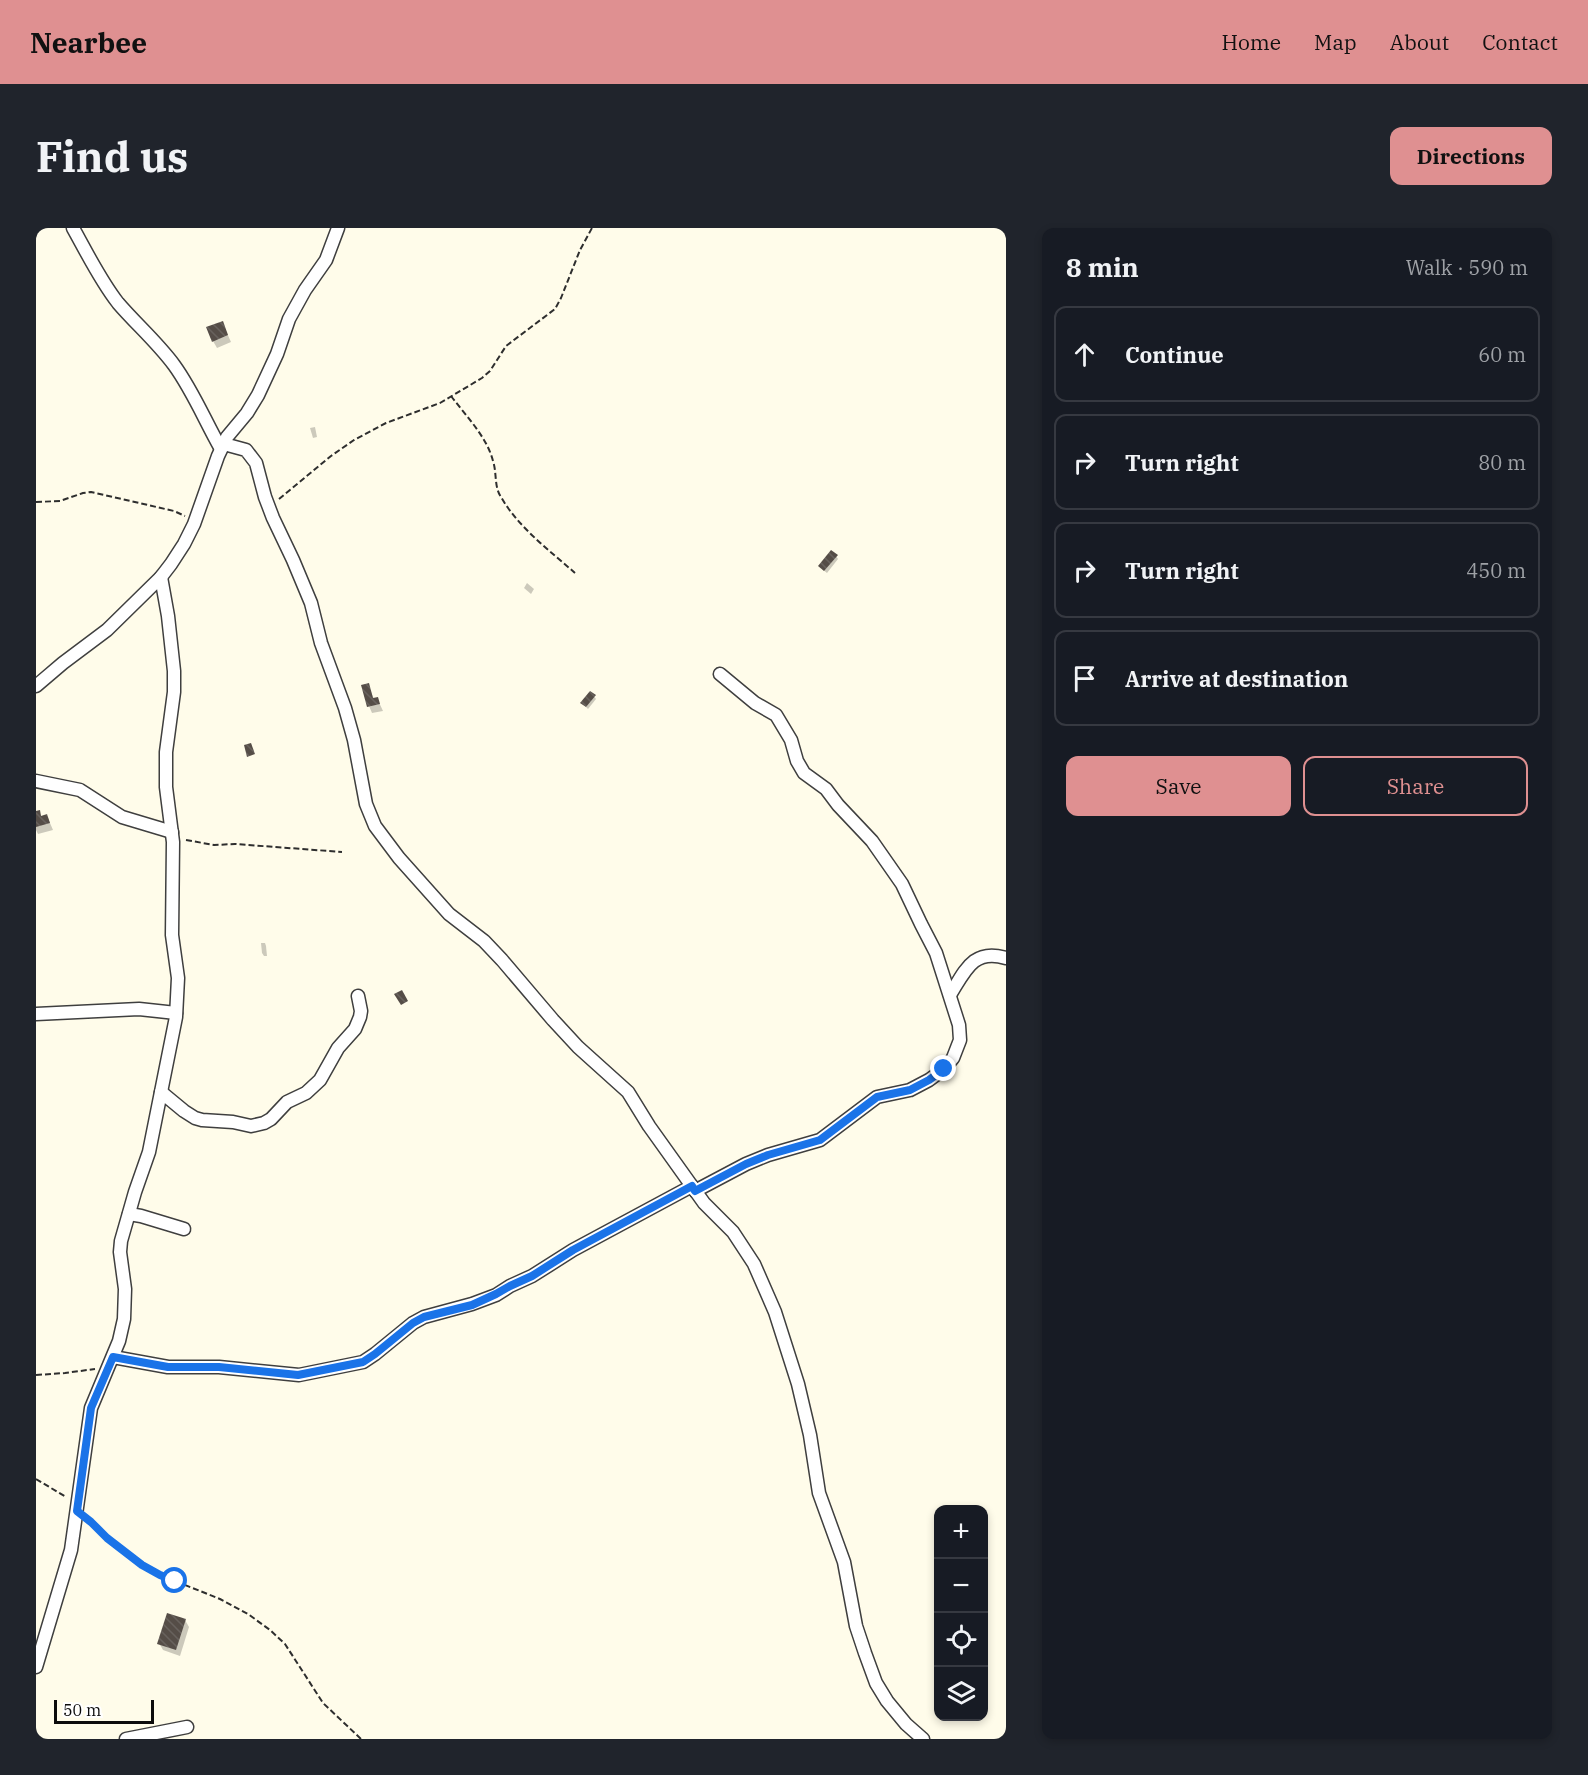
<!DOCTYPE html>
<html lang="en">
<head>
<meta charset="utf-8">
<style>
  :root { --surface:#171b24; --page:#20242c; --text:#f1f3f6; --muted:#9ea1a6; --line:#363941; --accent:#df9091 }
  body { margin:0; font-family:"IBM Plex Serif",serif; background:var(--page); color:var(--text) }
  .controls { position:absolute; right:18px; bottom:18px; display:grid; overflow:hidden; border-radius:12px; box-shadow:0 3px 9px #0003 }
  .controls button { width:54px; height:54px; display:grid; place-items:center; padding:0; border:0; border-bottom:2px solid var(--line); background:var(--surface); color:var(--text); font:30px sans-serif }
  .scale { position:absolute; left:18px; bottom:15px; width:100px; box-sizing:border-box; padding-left:6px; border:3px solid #0c0c0c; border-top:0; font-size:16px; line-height:21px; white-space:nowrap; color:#0c0c0c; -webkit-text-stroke:4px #fff; paint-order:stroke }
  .stop { position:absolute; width:18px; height:18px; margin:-14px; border:4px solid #1a73e8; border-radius:50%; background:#fff }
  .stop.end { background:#1a73e8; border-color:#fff; box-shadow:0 2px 6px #0008 }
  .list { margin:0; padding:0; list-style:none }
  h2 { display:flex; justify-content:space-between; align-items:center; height:78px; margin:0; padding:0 24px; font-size:26px }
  h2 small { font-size:20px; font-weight:400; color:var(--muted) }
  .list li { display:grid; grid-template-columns:39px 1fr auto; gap:18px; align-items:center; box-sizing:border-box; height:96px; margin:0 12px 12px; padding:0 12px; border:2px solid var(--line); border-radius:12px }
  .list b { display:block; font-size:22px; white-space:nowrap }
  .list em { font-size:20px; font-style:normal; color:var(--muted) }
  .actions { display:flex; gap:12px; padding:18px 24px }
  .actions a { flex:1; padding:14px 0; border:2px solid var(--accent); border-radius:12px; text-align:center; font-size:21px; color:var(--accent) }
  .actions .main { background:var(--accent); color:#111 }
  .icon { flex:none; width:33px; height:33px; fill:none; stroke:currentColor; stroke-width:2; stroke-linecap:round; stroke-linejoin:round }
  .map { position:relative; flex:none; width:970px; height:1511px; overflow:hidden; border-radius:12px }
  header { display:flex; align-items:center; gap:36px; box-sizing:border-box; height:84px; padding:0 30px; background:var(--accent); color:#111 }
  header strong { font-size:28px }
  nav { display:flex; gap:33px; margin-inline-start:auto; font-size:21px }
  .intro { display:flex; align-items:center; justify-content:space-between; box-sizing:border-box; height:144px; padding:0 36px }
  h1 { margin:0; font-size:42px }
  .button { padding:15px 27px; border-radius:12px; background:var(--accent); color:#111; font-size:21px; font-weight:700 }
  main { display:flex; gap:36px; padding:0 36px }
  aside { flex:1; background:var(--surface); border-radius:12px; box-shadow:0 3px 9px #0003 }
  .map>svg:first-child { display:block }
  .shadow { fill:#0003 }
  .building { fill:url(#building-back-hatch) }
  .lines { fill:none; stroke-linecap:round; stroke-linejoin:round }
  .street-casing { stroke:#3f3f3f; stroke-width:15 }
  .path { stroke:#2e2e2e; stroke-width:2; stroke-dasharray:6 3; stroke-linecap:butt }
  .street { stroke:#fff; stroke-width:12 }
  .route { stroke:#1a73e8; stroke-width:8 }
</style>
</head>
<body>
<header>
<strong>Nearbee</strong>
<nav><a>Home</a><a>Map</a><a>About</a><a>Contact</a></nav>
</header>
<div class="intro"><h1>Find us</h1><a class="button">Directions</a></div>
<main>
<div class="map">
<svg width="970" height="1511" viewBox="0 0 970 1511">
  <defs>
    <pattern id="building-back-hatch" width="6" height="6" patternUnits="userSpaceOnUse" patternTransform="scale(1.5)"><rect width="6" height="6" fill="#554d47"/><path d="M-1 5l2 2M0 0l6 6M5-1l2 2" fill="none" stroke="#68625d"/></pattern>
  </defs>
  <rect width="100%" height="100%" fill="#fffcea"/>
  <g class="shadow">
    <path d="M186,94L195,114L181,120L177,113Z"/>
    <path d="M279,199L281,209L277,210L274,200Z"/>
    <path d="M800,328L802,331L791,345L786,341Z"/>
    <path d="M491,355L498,361L495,366L488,360Z"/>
    <path d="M332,457L338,471L341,470L347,483L336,485L333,478Z"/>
    <path d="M558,468L560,471L552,481L546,475Z"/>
    <path d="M3,584L6,589L11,588L17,602L2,606L0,602V585Z"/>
    <path d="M225,715H229L230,718L231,728H228L226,725Z"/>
    <path d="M149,1392L153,1399L144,1428L127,1422L123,1415Z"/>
  </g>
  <g class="building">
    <path d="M187,93L192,107L176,114L170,99Z"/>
    <path d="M795,322L802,327L788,343L782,338Z"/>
    <path d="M333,455L337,470L342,469L344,476L331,479L325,457Z"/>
    <path d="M554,463L560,467L550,479L544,475Z"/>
    <path d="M215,515L219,526L211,529L208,517Z"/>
    <path d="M4,582L5,588L11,586L14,595L0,599V583Z"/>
    <path d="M366,762L372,773L365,777L358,766Z"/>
    <path d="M131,1385L150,1391L140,1422L121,1416Z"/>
  </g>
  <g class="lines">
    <g class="street-casing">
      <g id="street">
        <path d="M37,0C51,25 64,52 82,75C100,96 121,114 138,137C157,163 169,193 185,221"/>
        <path d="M188,216L210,222L220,235L229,269L237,290L257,332L275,375L285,415L309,480L318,512L330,576L339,598L363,630L413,686L448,713L466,732L517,792L542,819L592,864L613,898L668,975L697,1004L718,1036L739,1084L762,1156L774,1207L783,1265L808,1334L820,1398L829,1425L840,1455L851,1473L870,1496L887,1511"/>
        <path d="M0,458L27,435L71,402L125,349L135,336L148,316L158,296L182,228L191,209L211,185L222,167L241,126L253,91L269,62L290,32L302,0"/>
        <path d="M0,553L44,562L86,589L136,604"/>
        <path d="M914,767C929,743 937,720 970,730"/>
        <path d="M0,786L103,781L140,785"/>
        <path d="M125,864L148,883L159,890L166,892L197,894L215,898L228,895L235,891L251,874L270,865L284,852L302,820L319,801L324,789L325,783L322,768"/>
        <path d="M659,963L710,936L732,927L784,912L841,869L874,862L893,852L908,841L917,830L924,812L923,797L900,725L885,696L866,656L836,613L802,577L790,561L768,545L761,533L755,512L740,487L719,475L684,446"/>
        <path d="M93,986L105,988L148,1001"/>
        <path d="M77,1129L132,1139H183L263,1147L327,1134L339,1126L377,1095L388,1089L436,1076L460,1067L474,1058L496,1048L537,1022L656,958"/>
        <path d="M0,1439L35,1322L55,1180L83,1113L88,1091L89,1061L84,1024L85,1013L99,964L113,924L140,789L142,750L136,707L137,614L130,559V524L138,464V443L132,388L125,349"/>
        <path d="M90,1511L151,1499"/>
      </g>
    </g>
    <g class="path">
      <path d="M415,168C430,188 451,209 457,233C461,245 458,259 465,269C482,299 514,323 539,345"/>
      <path d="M243,271L295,228L318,212L350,195L404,175L446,150L454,143L470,118L519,81L525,70L544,22L556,0"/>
      <path d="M0,274L24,273L47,265L55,264L138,283L149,288"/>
      <path d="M150,612L178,617L199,616L306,624"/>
      <path d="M0,1147L29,1145L59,1141"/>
      <path d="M0,1251L30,1269"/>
      <path d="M53,1292L71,1310L114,1343L184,1371L212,1386L234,1402L249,1416L287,1475L325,1511"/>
    </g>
    <use href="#street" class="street"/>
  </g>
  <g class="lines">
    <path class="route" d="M139,1353L124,1347L106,1337L71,1310L55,1294L41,1283L55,1180L77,1129L132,1139H183L262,1147L327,1134L339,1126L377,1095L388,1089L436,1077L460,1066L474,1058L496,1048L537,1022L656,958L659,963L710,936L732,927L784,912L841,869L874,862L893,852L908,841"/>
  </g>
</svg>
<div class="controls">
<button>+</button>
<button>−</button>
<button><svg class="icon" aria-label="locate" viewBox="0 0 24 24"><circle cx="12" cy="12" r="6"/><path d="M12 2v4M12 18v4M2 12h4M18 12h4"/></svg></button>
<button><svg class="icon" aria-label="layers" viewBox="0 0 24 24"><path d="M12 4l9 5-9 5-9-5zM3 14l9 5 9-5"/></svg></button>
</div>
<div class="scale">50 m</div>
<div class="stop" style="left:139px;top:1353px"></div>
<div class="stop end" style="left:908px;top:841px"></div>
</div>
<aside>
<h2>8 min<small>Walk · 590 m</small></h2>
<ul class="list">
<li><svg class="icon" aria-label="ahead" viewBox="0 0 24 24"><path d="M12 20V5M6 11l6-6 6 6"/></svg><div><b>Continue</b></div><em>60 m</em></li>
<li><svg class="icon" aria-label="right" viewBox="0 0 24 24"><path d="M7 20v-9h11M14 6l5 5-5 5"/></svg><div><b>Turn right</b></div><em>80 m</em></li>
<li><svg class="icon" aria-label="right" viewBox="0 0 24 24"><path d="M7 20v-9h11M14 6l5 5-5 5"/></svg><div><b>Turn right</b></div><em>450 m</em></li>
<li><svg class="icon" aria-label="arrive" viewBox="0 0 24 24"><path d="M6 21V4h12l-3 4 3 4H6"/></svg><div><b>Arrive at destination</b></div></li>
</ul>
<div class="actions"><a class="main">Save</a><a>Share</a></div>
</aside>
</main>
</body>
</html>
